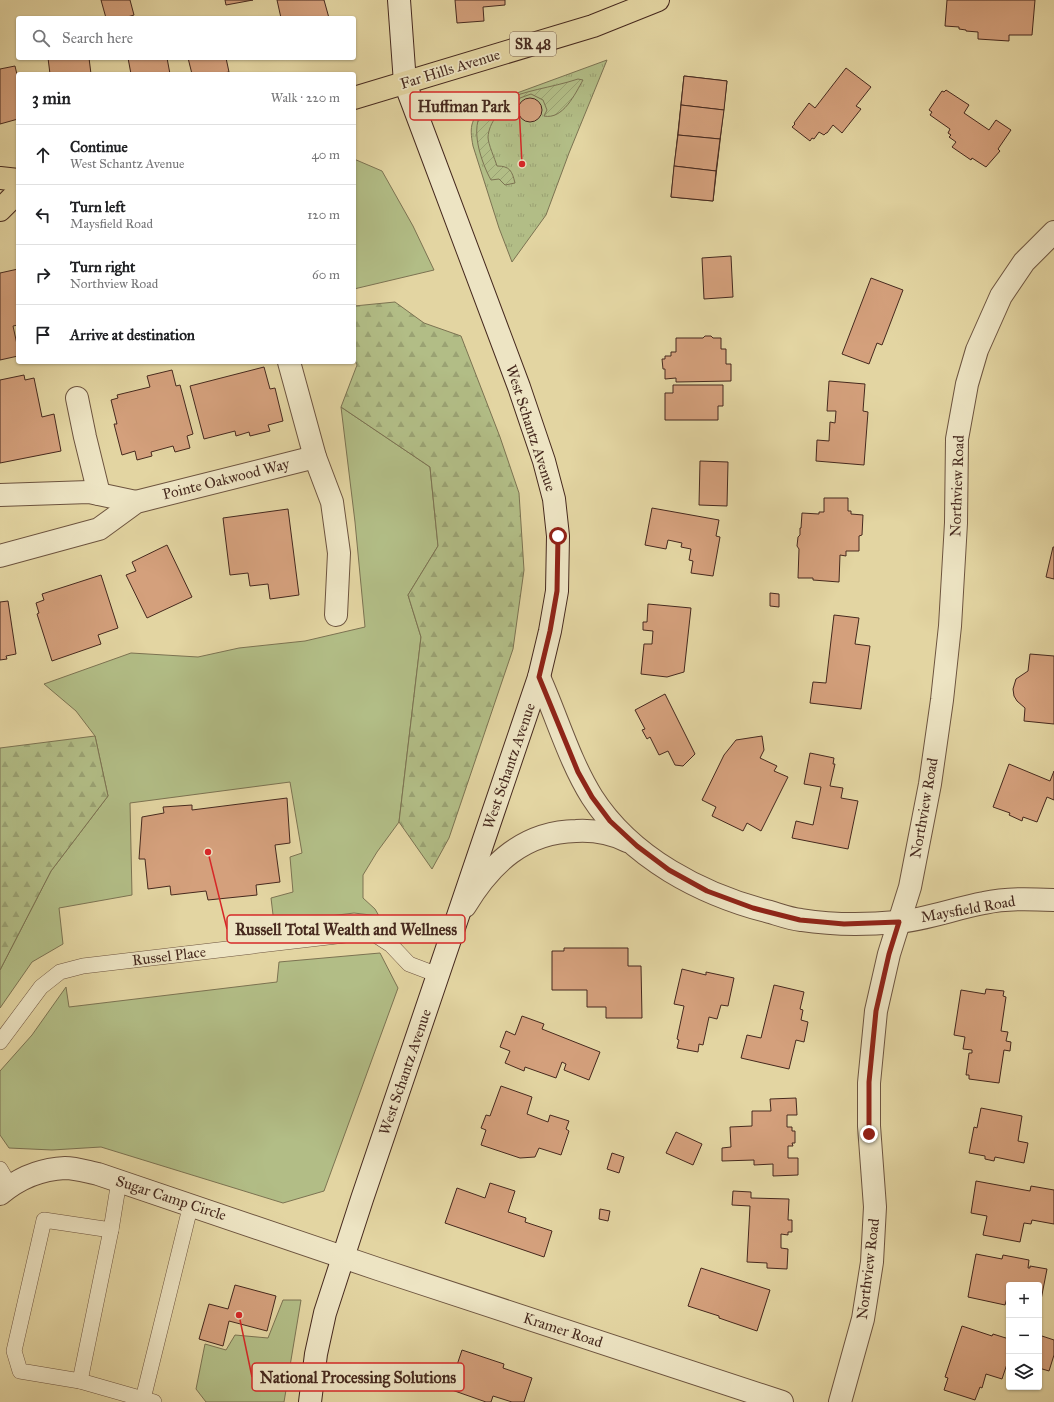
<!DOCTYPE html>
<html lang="en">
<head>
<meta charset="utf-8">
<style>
  :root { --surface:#fff; --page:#f6f6f6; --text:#202124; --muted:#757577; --line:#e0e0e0 }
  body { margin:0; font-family:"IM FELL Great Primer",serif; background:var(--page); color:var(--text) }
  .controls { position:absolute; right:12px; bottom:12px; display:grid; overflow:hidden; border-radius:4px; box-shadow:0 1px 3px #0004 }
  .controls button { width:36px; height:36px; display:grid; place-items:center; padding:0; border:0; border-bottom:1px solid var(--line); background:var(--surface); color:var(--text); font:20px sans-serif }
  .stop { position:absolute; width:12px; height:12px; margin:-9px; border:3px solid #8f2418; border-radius:50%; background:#fff }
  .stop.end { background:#8f2418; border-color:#fff; box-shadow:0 1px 4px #0008 }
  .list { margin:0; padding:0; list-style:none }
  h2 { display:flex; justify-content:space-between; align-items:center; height:52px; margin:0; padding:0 16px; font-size:17px }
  h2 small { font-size:13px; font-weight:400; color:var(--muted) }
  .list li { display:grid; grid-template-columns:26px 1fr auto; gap:12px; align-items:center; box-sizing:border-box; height:60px; padding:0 16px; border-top:1px solid var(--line) }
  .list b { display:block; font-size:15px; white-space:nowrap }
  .list p { margin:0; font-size:13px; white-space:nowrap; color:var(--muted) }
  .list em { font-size:13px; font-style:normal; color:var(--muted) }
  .icon { flex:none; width:22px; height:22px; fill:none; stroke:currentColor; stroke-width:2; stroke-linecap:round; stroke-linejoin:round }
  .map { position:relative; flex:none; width:1054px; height:1402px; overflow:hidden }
  .search { position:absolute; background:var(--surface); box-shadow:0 1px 3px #0004; left:16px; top:16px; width:340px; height:44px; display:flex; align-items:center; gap:10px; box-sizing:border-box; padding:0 14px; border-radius:4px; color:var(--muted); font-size:15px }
  .panel { position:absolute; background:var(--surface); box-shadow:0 1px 3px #0004; left:16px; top:72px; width:340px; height:292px; border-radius:4px }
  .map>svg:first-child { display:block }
  .grass { fill:#b2bd86; stroke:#7c7352 }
  .forest { fill:url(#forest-firs); stroke:#7c7352 }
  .park { fill:url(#park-tufts); stroke:#7c7352 }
  .garden { fill:url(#garden-furrows); stroke:#7c7352 }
  .building { fill:#d4a07c; stroke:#46291e }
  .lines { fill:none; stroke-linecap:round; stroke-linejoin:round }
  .lane-casing { stroke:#6d543f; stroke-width:16 }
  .street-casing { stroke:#6d543f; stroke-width:24 }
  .secondary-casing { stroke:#46291e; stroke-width:24 }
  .primary-casing { stroke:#46291e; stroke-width:24 }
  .lane { stroke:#ede4c3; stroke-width:15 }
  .street { stroke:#ede4c3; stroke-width:22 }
  .secondary { stroke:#ede4c3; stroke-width:22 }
  .primary { stroke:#e3d5a2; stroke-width:22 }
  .route { stroke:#8f2418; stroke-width:5 }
  .labels { text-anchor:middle; stroke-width:3.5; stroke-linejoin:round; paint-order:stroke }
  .shield { fill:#ede4c3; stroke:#786150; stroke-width:1 }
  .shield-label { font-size:14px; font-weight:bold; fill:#46291e }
  .street-label { font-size:15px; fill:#46291e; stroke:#ede4c3 }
  .leader { fill:none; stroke:#d62828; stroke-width:1.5 }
  .callout-dot { fill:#d62828; stroke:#ede4c3; stroke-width:1.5 }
  .callout { fill:#ede4c3; stroke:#d62828; stroke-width:1.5 }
  .callout-label { font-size:16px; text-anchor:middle; font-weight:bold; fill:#46291e }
</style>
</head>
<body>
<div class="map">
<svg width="1054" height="1402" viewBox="0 0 1054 1402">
  <defs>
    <pattern id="forest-firs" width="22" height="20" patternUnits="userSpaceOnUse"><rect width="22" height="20" fill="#b2bd86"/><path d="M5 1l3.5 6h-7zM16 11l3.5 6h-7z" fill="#9aa273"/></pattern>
    <pattern id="park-tufts" width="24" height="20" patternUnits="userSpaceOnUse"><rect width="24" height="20" fill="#b2bd86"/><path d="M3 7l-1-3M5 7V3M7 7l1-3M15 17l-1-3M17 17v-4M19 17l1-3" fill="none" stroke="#9aa273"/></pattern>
    <pattern id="garden-furrows" width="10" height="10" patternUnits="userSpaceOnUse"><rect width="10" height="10" fill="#b2bd86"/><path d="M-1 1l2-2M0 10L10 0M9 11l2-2" fill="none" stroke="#9aa273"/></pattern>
  </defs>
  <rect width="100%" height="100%" fill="#e3d5a2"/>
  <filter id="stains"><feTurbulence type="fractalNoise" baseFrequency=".005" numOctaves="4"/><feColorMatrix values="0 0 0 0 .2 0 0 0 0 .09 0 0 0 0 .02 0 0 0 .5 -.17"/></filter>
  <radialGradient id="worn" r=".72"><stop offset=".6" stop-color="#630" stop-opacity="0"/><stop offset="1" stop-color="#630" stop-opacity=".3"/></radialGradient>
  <g class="grass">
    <path d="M354,159L382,171L413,226L434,270L354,289Z"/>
    <path d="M341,407L430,467L438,546L408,595L421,637L399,822L377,852L363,875V898L375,909L379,916L354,913L274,923L271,898L293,892L290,857L302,853L290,782L130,803L132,895L59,908L63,944L32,962L0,1008V970L51,871L108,796L95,736L76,711L44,684L131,653L198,657L239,648L305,641L365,627L355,522Z"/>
    <path d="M380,953L398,988L324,1191L283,1203L101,1147L52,1150L9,1148L0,1135V1071L32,1035L66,987L69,1007L277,982L279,962Z"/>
    <path d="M283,1300H301L284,1402H206L196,1389L205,1344L226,1350L235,1335L268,1338Z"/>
  </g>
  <g class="forest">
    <path d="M395,302L424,323L461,336L500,437L519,493L524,570L513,649L449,838L432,869L399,822L421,637L408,595L438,546L430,467L341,407L357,365L354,358V306Z"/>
    <path d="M95,736L108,796L51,871L0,970V748Z"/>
  </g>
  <path class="park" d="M607,60L569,153L546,215L512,262L499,228L473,146C469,125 471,119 487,104Z"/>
  <path class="garden" d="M578,79L583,80C575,94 563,120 544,116L547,110L543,100L531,94L520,98L515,107C500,107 489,123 488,137C488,144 495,159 497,166C510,166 512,171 515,183L505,185L499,179L491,180C482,164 468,126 484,110C488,107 494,105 498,103C523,90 551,88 578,79Z"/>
  <g class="building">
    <path d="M101,0H130L134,15L124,18H106Z"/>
    <path d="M225,0H253L226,5Z"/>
    <path d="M277,0H324L329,18H281Z"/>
    <path d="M455,0H505V5L483,7L484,21L457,23Z"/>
    <path d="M947,0H1035L1032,35H1009V41L978,39V32L966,31V30L959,29V27L945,26Z"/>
    <path d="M48,58H89L91,74H50Z"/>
    <path d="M128,58H167L170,74H131Z"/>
    <path d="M188,58H226L229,72L218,74H192Z"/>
    <path d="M15,66L18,79V119L0,124V69Z"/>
    <path d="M846,68L871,87L856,106L861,109L842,133L833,125L827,133H826L824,135L819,132L814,139L812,138L810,141L792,127L795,124L794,123L809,103L815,108Z"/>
    <path d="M684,76L727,81L713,201L671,197Z"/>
    <path d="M684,76L727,81L724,110L681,105Z"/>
    <path d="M946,90L969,105L964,113L989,130L996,120L1011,130L998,149L1000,151L986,167L972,158L971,160L952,147L956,142L949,137L951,135L948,133L950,129L930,115L932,112L929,110L942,91L944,92Z"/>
    <circle cx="530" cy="110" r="12"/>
    <path d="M681,105L724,110L720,139L678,135Z"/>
    <path d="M678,135L720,139L716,171L674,166Z"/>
    <path d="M674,166L716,171L713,201L671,197Z"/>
    <path d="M731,256L733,297L704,299L702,258Z"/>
    <path d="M18,269V325L13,326L18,349V356L0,360V273Z"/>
    <path d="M871,278L903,290L882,345L877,343L869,364L842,354Z"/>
    <path d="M705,336H711L713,338H721V349H726V364H731V381L676,382V378L665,379V369H663L662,359H665V356H671V352H676V338H703Z"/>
    <path d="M264,367L270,389L275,388L283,421L268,425L270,431L250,436L249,432L236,436L235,431L204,439L190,386Z"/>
    <path d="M172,370L176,386L180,385L193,434L187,436L190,448L175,452L173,446L151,452L152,456L137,460L135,451L122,455L114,424H117L111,400L118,398L117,395L150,387L147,376Z"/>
    <path d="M24,375L25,380L34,378L42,417L54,414L61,451L0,463V380Z"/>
    <path d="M829,381L865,384L863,411L868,412L864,465L816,461L817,440L829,441L830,422L835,423L836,411H827Z"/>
    <path d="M673,385H723V406H718V420H665V393H673Z"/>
    <path d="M700,461L728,462L727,506L699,505Z"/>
    <path d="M824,498H848V511H851V514L863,515L862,535L859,536V551H846V556L840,555L839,582L813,580V578H798L799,549L797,546L798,537L800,535V528H801L802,513L819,514V512H824Z"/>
    <path d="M652,508L719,520L716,536L720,537L713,576L691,573L693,561L689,560L691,549L681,547L682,543L668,540L666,549L645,545Z"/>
    <path d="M288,509L299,595L270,599L268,584L250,586L248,573L230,575L223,518Z"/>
    <path d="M167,545L192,597L147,618L126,575L136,571L132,562Z"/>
    <path d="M1053,547H1054V579L1046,577Z"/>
    <path d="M101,575L118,628L98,635L101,644L52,661L37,614L39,613L36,603L44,600L42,594Z"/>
    <path d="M770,593L779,594V607L770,606Z"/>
    <path d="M8,601L16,654L6,656L7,659L0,660V602Z"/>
    <path d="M648,604L691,608L684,672L667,677L641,674L644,644H652L653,631L643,630V622H647Z"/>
    <path d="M834,615L859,618L855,644L870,646L861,709L810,703L813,682L826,683Z"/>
    <path d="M1030,654L1054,656V724L1024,721L1025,708L1017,701L1014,696L1013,689L1016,679L1028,671Z"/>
    <path d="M665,694L695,754L683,766L675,765L668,751L659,755L650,737L647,739L642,730L645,729L635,710Z"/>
    <path d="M762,736L764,750L760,758L777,766L774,771L788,777L761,831L747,823L743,831L712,816L716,807L702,800L724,755L736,740Z"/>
    <path d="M810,753L834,758L833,764H835L830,786L843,788L841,798L858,801L848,849L792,838L796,821L813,825L821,787L804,784Z"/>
    <path d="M1009,764L1050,781L1054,771V800L1047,797L1037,822L1023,817L1022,821L1009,815L1010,813L993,807Z"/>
    <path d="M287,798L290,843L275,845L280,882L256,885L257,895L208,900L206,891L171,895L170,886L148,889L145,859H139L142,817L164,813L163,807L192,805V810Z"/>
    <path d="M564,948H628V966H641L642,1018H606V1007H587V990H552V951H564Z"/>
    <path d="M682,969L706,975V972L734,978L728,1006L721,1005L717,1019L709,1017L703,1045L699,1044L698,1052L677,1048L679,1040L677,1039L684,1006L674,1004Z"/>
    <path d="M774,985L804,992L800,1009L803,1010L801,1020L808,1022L804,1042L796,1040L789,1069L741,1058L747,1035L761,1038Z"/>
    <path d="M986,989L1004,991L1003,996L1006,997L1001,1031L1008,1032L1006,1041L1011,1042L1010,1051L1004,1050L999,1083L969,1079V1075H966L969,1053H972V1050L963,1049L965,1037L954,1035L961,990L985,994Z"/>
    <path d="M522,1016L544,1024L542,1029L600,1052L589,1080L564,1070L566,1064L562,1062L556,1078L525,1067L524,1071L505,1063L510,1051L500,1047L506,1031L515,1035Z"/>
    <path d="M501,1086L532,1097L527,1114L548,1122L550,1115L569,1121L566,1129L569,1131L561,1155L539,1148L535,1157L520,1158L481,1145L486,1130L481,1128L486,1115L490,1116Z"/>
    <path d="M796,1098L797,1115H787V1127H792V1131H795V1143H792L793,1146H788V1158H798V1175L773,1176V1164L754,1165V1160L722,1161V1148L731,1147L730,1127L752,1126V1111H771L770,1099Z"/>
    <path d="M981,1108L1022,1116L1018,1141L1028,1143L1024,1163L995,1157L994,1161L985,1159V1156L969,1153L974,1127L977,1128Z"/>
    <path d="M676,1132L702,1144L693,1165L666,1153Z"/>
    <path d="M612,1153L624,1157L619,1173L607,1169Z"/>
    <path d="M976,1181L1030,1191L1031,1186L1054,1190V1224L1032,1220L1031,1224L1024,1223L1020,1242L983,1235L987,1216L971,1213Z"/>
    <path d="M490,1183L515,1191L508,1212L526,1218L525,1222L552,1231L544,1257L445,1223L457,1188L485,1198Z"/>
    <path d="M733,1191L751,1192V1198L789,1199L788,1220H792V1232H788V1235L781,1234V1248L788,1249L787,1269L767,1268V1263L747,1262L750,1206L732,1205Z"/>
    <path d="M600,1209L610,1211L608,1221L599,1219Z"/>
    <path d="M976,1254L1002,1259L1003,1255L1029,1260L1028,1268H1030V1266L1047,1269L1040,1305H1039V1285H1009V1299L1007,1298L1005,1305L968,1297Z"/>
    <path d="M701,1268L770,1290L757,1331L719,1318V1316L688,1306Z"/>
    <path d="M235,1285L276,1296L267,1331L229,1321L223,1346L199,1339L209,1304L228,1309Z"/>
    <path d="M962,1326L992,1336L993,1334L1009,1339V1358L1002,1379L986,1374L982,1388L980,1387L975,1400L944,1390L948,1378L945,1377Z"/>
    <path d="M1039,1335L1054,1340V1355L1049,1371L1039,1368Z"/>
    <path d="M462,1350L504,1364L503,1368L532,1378L524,1402H512L493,1396L491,1402H486L449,1389Z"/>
  </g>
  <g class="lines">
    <g class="lane-casing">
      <g id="lane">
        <path d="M371,932L391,945L409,964L438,975"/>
        <path d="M0,1042L41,987L60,972L83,966L371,932H427L450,939"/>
        <path d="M0,1169L10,1186"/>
        <path d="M119,1181L111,1230L44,1220L14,1351L20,1371L80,1381L143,1399"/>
        <path d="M80,1381L111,1230"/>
        <path d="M154,1402L143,1399L191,1204"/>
      </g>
    </g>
    <g class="street-casing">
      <g id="street">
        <path d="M289,362L315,457L332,502L339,553L336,615"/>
        <path d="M77,398L85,437L99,494"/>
        <path d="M0,495L89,492L136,502"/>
        <path d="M0,556L99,529L136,502L315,457"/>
        <path d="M539,677C557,717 569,760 592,797C631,858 702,895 770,912C780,915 791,919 801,920C833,925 865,925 897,922C925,920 956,908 984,903C1007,898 1031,899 1054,900"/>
        <path d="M465,906C491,863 524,832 576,831C594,830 611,833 627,841"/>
        <path d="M0,1194C18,1179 41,1169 65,1168C76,1168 88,1172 98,1174L378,1269L782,1402"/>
        <path d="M840,1402L863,1319L872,1262L875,1207L869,1126V1083L876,1011L889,954L910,887L930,784L942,700L950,626L956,523L957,439L967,384L977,350L1001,296L1024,262L1054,232"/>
      </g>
    </g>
    <g class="secondary-casing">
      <path id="secondary" d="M310,1402L316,1354L325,1313L362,1199L539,677L550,631L557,591L558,536L554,499L544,461L519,387L405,83L399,0"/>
    </g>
    <g class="primary-casing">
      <g id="primary">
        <path d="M354,98L593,26L658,0"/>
        <path d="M0,178L18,180"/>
        <path d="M0,210L18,192"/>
      </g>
    </g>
    <use href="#lane" class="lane"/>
    <use href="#street" class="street"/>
    <use href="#secondary" class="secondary"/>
    <use href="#primary" class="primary"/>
  </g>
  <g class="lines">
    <path class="route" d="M558,536L557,591L550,631L539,677L578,772L592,797L610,821L637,846L669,870L707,891L753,908L800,920L844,924L899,922L889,954L876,1011L869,1082V1134"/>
  </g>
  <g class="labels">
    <rect class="shield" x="510" y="32" width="46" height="24" rx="3"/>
    <g class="shield-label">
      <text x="533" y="49">SR 48</text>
    </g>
    <g class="street-label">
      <text transform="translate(450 69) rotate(-17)" y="5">Far Hills Avenue</text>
      <text transform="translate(531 428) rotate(72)" y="5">West Schantz Avenue</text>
      <text transform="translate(226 479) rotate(-14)" y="5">Pointe Oakwood Way</text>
      <text transform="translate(957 486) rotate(-88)" y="5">Northview Road</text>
      <text transform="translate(509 766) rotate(-71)" y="5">West Schantz Avenue</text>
      <text transform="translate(924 808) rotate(-80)" y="5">Northview Road</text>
      <text transform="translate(968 909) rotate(-10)" y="5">Maysfield Road</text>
      <text transform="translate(169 956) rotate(-7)" y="5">Russel Place</text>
      <text transform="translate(405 1072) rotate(-71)" y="5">West Schantz Avenue</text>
      <text transform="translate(171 1198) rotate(18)" y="5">Sugar Camp Circle</text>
      <text transform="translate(868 1269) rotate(-83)" y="5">Northview Road</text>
      <text transform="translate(563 1330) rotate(18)" y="5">Kramer Road</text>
    </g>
  </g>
  <path class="leader" d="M522 164L519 106M208 852L227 929M239 1315L252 1377"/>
  <g class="callout-dot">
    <circle cx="522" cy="164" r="4"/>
    <circle cx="208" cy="852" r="4"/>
    <circle cx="239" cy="1315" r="4"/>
  </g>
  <g class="callout">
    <rect x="410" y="92" width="109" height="28" rx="4"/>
    <rect x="227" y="915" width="238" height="28" rx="4"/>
    <rect x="252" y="1363" width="212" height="28" rx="4"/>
  </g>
  <g class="callout-label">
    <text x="464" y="112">Huffman Park</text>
    <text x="346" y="935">Russell Total Wealth and Wellness</text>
    <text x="358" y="1383">National Processing Solutions</text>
  </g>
  <rect width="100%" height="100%" filter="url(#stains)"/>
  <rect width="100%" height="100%" fill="url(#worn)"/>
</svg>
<div class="controls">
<button>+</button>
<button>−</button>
<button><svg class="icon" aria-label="layers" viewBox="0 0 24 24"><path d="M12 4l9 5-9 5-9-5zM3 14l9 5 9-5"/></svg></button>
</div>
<div class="stop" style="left:558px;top:536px"></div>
<div class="stop end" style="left:869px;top:1134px"></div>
<div class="search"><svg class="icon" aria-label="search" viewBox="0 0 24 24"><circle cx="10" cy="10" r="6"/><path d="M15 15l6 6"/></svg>Search here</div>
<section class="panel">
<h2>3 min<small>Walk · 220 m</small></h2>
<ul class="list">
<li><svg class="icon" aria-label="ahead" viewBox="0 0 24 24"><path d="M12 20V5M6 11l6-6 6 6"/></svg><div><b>Continue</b><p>West Schantz Avenue</p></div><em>40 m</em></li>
<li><svg class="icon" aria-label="left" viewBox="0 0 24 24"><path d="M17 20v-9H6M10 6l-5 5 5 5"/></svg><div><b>Turn left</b><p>Maysfield Road</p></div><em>120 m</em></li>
<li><svg class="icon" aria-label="right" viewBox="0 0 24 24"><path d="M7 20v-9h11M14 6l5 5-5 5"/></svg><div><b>Turn right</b><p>Northview Road</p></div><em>60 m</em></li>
<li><svg class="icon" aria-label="arrive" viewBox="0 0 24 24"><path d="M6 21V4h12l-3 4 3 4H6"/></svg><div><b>Arrive at destination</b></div></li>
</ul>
</section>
</div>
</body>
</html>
